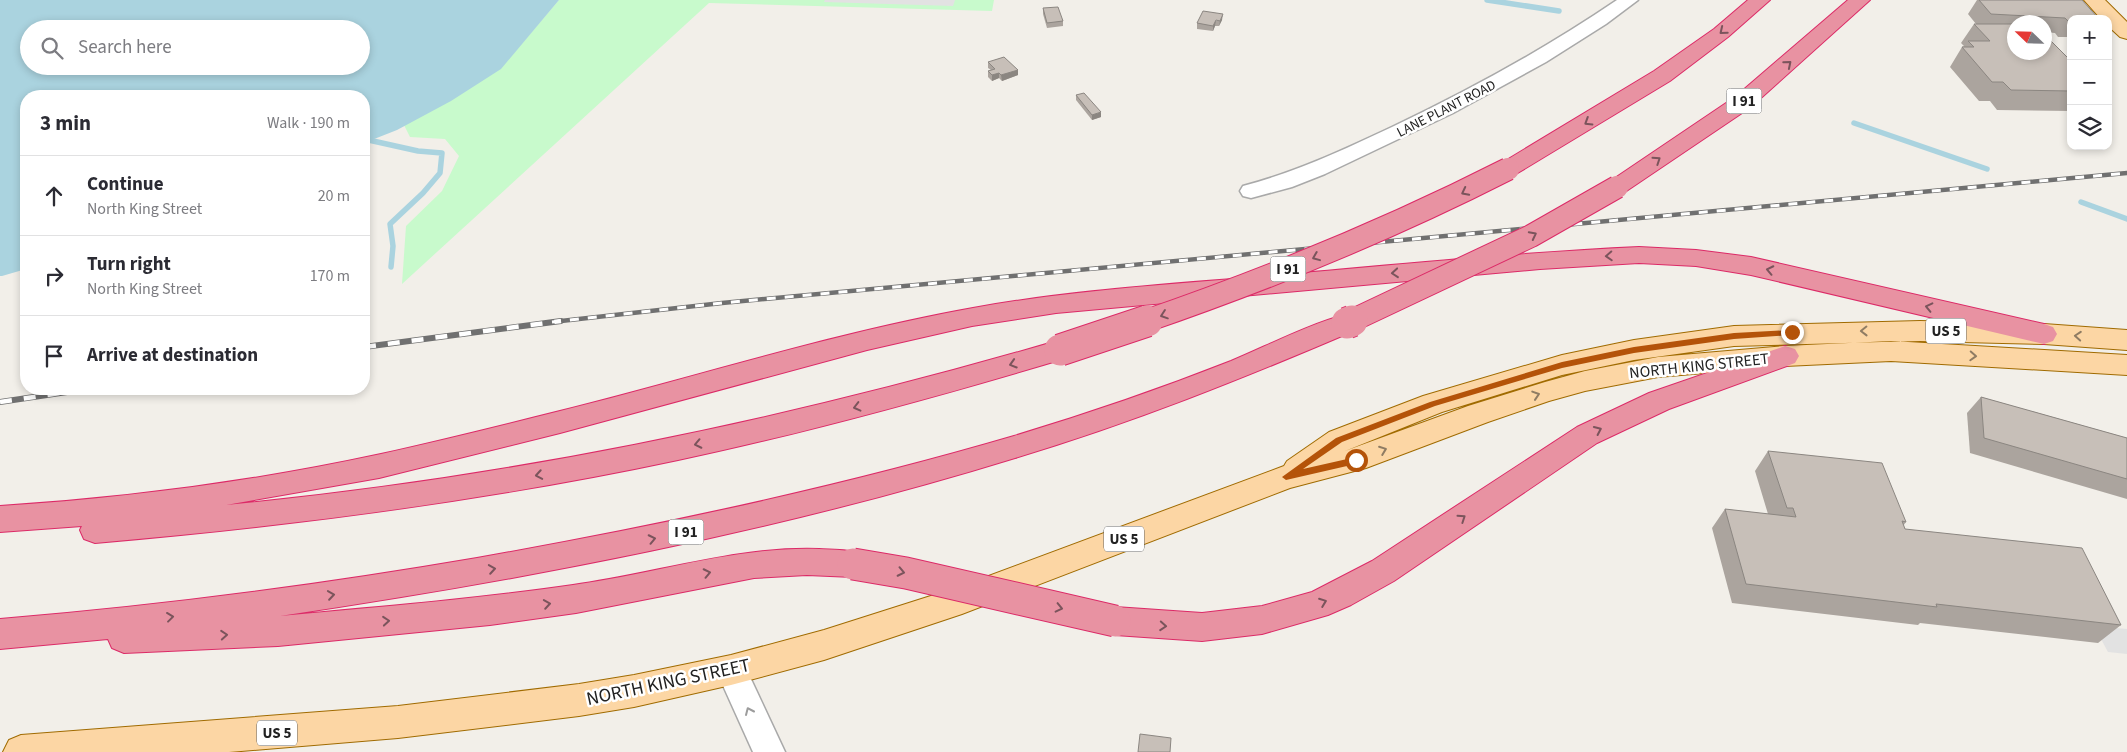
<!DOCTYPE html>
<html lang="en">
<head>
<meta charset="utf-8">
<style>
  :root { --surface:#fff; --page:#f2f2f3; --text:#2b2b33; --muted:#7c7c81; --line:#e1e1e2 }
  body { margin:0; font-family:"Source Sans 3",sans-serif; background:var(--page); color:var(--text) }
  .controls { position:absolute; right:15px; top:15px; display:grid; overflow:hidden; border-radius:10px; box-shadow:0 2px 8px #0003 }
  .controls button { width:45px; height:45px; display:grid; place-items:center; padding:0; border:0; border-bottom:1px solid var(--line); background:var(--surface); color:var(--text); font:25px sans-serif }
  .compass { position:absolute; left:2007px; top:15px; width:45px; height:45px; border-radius:50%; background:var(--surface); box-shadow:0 2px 8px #0003; rotate:293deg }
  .stop { position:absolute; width:15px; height:15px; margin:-11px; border:4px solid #b45309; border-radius:50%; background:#fff }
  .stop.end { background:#b45309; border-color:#fff; box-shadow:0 1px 5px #0008 }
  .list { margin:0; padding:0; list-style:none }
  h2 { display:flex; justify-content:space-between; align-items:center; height:65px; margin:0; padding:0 20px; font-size:21px }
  h2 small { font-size:16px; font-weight:400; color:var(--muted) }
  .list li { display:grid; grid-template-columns:32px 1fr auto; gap:15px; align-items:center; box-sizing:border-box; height:80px; padding:0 20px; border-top:1px solid var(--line) }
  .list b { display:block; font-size:19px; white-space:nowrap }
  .list p { margin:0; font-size:16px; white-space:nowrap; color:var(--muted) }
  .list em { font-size:16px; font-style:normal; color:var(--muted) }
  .icon { flex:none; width:28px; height:28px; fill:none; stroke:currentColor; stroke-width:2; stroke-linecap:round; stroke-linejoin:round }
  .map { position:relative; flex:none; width:2127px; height:752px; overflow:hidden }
  .search { position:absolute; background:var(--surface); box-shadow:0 2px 8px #0003; left:20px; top:20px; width:350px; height:55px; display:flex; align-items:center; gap:12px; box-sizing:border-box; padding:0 18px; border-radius:28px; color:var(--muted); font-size:19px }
  .panel { position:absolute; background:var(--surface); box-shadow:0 2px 8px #0003; left:20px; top:90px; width:350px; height:305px; border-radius:20px }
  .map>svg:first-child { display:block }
  .park { fill:#c8facc }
  .parking { fill:#e2e2e2 }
  .water { fill:#aad3df; fill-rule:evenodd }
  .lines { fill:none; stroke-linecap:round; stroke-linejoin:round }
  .stream { stroke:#aad3df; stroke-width:5.5 }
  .minor-casing { stroke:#a9a9a9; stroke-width:3 }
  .major-casing { stroke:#a06b00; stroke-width:2 }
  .highway-casing { stroke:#dc2a67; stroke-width:2 }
  .minor { fill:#fff; fill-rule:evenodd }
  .major { fill:#fcd6a4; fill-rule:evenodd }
  .highway { fill:#e892a2; fill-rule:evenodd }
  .rail-far1-casing { stroke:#707070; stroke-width:4.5 }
  .rail-casing { stroke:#707070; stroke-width:6 }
  .rail-far1 { stroke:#fff; stroke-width:3; stroke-dasharray:9; stroke-linecap:butt }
  .rail { stroke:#fff; stroke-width:4.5; stroke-dasharray:12; stroke-linecap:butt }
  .highway-bridge-far1-casing { stroke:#dc2a67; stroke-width:24; stroke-linecap:butt }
  .highway-bridge-casing { stroke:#dc2a67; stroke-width:33; stroke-linecap:butt }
  .highway-bridge-far1 { stroke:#e892a2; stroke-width:22 }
  .highway-bridge { stroke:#e892a2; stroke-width:31 }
  .wall { fill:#aba49e }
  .shaded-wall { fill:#8b8681 }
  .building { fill:#c7bfb8; stroke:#8b8681 }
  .oneway { stroke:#7b545c }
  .oneway2 { stroke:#8f7c63 }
  .oneway3 { stroke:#9c9c9c }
  .route { fill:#b45309 }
  .labels { text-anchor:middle; stroke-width:5; stroke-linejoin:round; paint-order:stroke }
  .far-street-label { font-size:14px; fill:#222; stroke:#fff }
  .shield { fill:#fff; stroke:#646464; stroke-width:1 }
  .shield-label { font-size:15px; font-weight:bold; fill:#222 }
  .street-label { font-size:16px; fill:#222; stroke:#fff }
  .near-street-label { font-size:19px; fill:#222; stroke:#fff }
</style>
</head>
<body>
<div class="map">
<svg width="2127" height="752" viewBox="0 0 2127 752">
  <rect width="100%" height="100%" fill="#f2efe9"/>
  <path class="park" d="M559,0H994L992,11L709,3L402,284L406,226L442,191L459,156L445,139L410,137L402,121L512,55Z"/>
  <g class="parking">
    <path d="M825,0H955L953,6L824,2Z"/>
    <path d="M2094,626L2127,629V654L2108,652Z"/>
  </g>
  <path class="water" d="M0,0H559L501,69L451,101L397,130L364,143V96H26V269L2,276H0ZM29,29H361V66H29Z"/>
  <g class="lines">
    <g class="stream">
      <path d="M1487,0L1559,11"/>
      <path d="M1854,123L1987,169"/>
      <path d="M364,139L418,151L442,153L440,173L423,193L390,224L393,246L391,267"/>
      <path d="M2081,202L2127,219"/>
    </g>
    <g class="minor-casing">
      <g id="minor">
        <path d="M1617,0H1638L1606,24L1546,62L1453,113L1325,174L1292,187L1251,198L1243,196L1240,191L1243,186C1296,172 1343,150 1392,127C1470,90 1545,49 1617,0Z"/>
        <path d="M731,656L742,660L785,752H753L716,670L720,660Z"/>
      </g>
    </g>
    <g class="major-casing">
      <g id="major">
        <path d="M2084,0H2105L2127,22V39L2120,37L2108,26V19H2101Z"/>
        <path d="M1920,321L2044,324L2127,330V350L2044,344L1920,341L1734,346L1634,360L1562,375L1442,412L1345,451L1468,406L1545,382L1585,371L1658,357L1785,346L1891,341L2127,355V375L1891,361L1785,366L1658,377L1585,391L1549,401L1488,422L1366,468L1290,488L962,614L824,660L731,685L634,707L579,716L398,738L229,752H3L9,740L21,735L398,706L579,684L634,675L731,655L824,630L959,587L1284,466L1287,461L1329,432L1423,396L1562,355L1634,340L1734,326Z"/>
      </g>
    </g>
    <g class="highway-casing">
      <g id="highway">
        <path d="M1748,0H1770L1728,37L1670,81L1516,174L1508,176L1500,174L1496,169L1500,164L1654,71L1714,29Z"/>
        <path d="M1848,0H1870L1751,107L1625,192L1617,195L1609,192L1605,187L1609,182L1735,97Z"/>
        <path d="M1639,247L1696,250L1751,257L2044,324L2053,327L2057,334L2053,341L2044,344L1751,275L1696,266L1639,263L1540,269L1056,313L972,326L867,350L560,433L379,478L226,505C509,478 787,420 1060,340L1070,343L1073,350L1070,357C940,396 810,432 678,460C486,501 291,526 95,543L84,539L80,530L82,526L0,532V506C128,498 256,481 381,454C440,441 500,426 560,411C697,377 833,333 973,308C1066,291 1161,285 1256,277C1383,266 1511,253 1639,247Z"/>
        <path d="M1347,314L1356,316L1360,323L1356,330C1244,378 1132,423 1015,458C775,532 529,579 280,616C378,607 476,599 573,585C655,574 736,546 819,549C835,550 850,549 864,555L869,564L864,573L853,577L807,575L754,578L576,613L490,625L278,646L124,653L112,648L108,639L0,649V619C160,606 319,585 477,558C658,526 837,488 1014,436C1087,414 1160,389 1231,361C1269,345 1307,325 1347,314Z"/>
        <path d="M1785,346L1795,349L1799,356L1795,363L1669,409L1597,443L1394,581L1351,605L1328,615L1262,634L1202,641L1115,635L1103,631L1099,621L1103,611L1115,607L1202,613L1262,606L1312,592L1372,561L1577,427L1649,393Z"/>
      </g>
    </g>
    <use href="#minor" class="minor"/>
    <use href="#major" class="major"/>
    <use href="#highway" class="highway"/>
    <g class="rail-far1-casing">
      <path id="rail-far1" d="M552,322L722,303L2127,173"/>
    </g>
    <g class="rail-casing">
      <g id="rail">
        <path d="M364,347L561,321"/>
        <path d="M0,402L87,389"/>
      </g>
    </g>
    <use href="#rail-far1" class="rail-far1"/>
    <use href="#rail" class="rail"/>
    <g class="highway-bridge-far1-casing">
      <g id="highway-bridge-far1">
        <path d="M1143,322C1268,279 1390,229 1508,169"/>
        <path d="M1349,322L1531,236L1617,187"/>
      </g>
    </g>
    <g class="highway-bridge-casing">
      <g id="highway-bridge">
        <path d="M1347,323L1352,321"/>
        <path d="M1060,350L1147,321"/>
        <path d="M853,564L906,573L1115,621"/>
      </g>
    </g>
    <use href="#highway-bridge-far1" class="highway-bridge-far1"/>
    <use href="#highway-bridge" class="highway-bridge"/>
  </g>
  <g class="wall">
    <path d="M1977,0H2082L2071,19V37H2058L2055,33L2044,32V22H2014V52L2071,61V111L1997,110L1990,101H1979L1950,67L1962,47L1964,46L1961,43L1974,24H1976L1968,14Z"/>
    <path d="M1043,8L1063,21V26L1047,28L1043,14Z"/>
    <path d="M1222,20L1219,26H1215L1213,31L1197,29V23Z"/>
    <path d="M988,62L1018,70V75L1002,81L999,78L992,81L988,77V71L991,70L988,68Z"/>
    <path d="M1076,95L1101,117L1092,120L1076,100Z"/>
    <path d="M1981,397L2127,438V499L1970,453L1967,413Z"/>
    <path d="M1768,451L1906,522L1903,526L1905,529L2121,625L2098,643L1920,623L1918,625L1732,603L1712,528L1725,509L1768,514L1755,471Z"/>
  </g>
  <g class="shaded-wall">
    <path d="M1223,14L1222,20L1219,26L1220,21Z"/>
    <path d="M1216,20L1215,26L1213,31V26Z"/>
    <path d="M1018,70V75L1002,81L1001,75Z"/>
    <path d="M999,73V78L992,81V75Z"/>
    <path d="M1101,112V117L1092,120V115Z"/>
  </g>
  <g class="building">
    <path d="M1979,0H2082L2099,19H2071V22H2069L2065,18L1991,14Z"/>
    <path d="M1058,7L1063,21L1047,23L1043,8Z"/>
    <path d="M1203,11L1223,14L1220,21L1216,20L1213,26L1197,23Z"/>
    <path d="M1974,24H2014V52H2044V34L2071,61V91L2011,90L2003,82H1992L1962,47H1974L1968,41H1990Z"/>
    <path d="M1004,57L1018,70L1001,75L999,73L992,75L988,71L995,69L988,62Z"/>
    <path d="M1084,93L1101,112L1092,115L1076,95Z"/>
    <path d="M1981,397L2127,438V479L1984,438Z"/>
    <path d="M1768,451L1882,463L1906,522L1902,521L1905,529L2082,548L2121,625L1936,604L1937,607L1746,584L1725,509L1796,517L1793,508H1787Z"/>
    <path d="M1140,734L1171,738L1170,752H1138Z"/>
  </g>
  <defs><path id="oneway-chevron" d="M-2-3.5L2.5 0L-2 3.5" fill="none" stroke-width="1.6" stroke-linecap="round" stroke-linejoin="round" transform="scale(1.25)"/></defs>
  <g class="oneway">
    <use href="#oneway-chevron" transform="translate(1723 31) rotate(141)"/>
    <use href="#oneway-chevron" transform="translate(1788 64) rotate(-40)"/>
    <use href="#oneway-chevron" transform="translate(1588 122) rotate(148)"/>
    <use href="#oneway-chevron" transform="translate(1657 160) rotate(-34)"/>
    <use href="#oneway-chevron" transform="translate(1465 192) rotate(153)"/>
    <use href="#oneway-chevron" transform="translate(1533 235) rotate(-27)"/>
    <use href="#oneway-chevron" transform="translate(1609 256) rotate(177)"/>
    <use href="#oneway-chevron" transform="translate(1316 257) rotate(158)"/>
    <use href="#oneway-chevron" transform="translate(1770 270) rotate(-168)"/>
    <use href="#oneway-chevron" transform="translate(1395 273) rotate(175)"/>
    <use href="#oneway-chevron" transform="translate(1929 307) rotate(-167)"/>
    <use href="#oneway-chevron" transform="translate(1164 315) rotate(161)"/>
    <use href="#oneway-chevron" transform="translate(1013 364) rotate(163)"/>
    <use href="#oneway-chevron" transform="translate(857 407) rotate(166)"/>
    <use href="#oneway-chevron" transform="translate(1598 430) rotate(-25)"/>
    <use href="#oneway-chevron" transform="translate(698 444) rotate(168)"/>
    <use href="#oneway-chevron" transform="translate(539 475) rotate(170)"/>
    <use href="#oneway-chevron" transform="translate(1462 518) rotate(-34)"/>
    <use href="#oneway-chevron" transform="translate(652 539) rotate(-12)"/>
    <use href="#oneway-chevron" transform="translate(492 569) rotate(-9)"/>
    <use href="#oneway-chevron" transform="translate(901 572) rotate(12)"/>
    <use href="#oneway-chevron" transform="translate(707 573) rotate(-12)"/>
    <use href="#oneway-chevron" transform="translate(331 595) rotate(-8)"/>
    <use href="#oneway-chevron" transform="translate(1323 602) rotate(-21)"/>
    <use href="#oneway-chevron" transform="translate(547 604) rotate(-9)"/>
    <use href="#oneway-chevron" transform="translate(1059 608) rotate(13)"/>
    <use href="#oneway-chevron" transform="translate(170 617) rotate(-7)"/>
    <use href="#oneway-chevron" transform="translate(386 621) rotate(-5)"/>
    <use href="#oneway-chevron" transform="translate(1163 626) rotate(4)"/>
    <use href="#oneway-chevron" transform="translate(224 635) rotate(-4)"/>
  </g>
  <g class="oneway2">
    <use href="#oneway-chevron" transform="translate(1864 331) rotate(179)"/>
    <use href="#oneway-chevron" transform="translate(2078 336) rotate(-176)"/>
    <use href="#oneway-chevron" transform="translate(1973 356) rotate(3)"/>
    <use href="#oneway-chevron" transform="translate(1536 395) rotate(-18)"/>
    <use href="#oneway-chevron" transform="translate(1383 450) rotate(-21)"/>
  </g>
  <use class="oneway3" href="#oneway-chevron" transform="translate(749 711) rotate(-114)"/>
  <path class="route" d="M1792,330L1796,332L1792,335L1734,339L1634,353L1562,368L1435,406L1342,442L1303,469L1356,457L1361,460L1360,463L1286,480L1282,477L1336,438L1430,402L1562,362L1634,347L1734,333Z"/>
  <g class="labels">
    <g class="far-street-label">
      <text transform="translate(1446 108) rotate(-27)" y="5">LANE PLANT ROAD</text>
    </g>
    <g class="shield">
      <rect x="1726.5" y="88.5" width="35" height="25" rx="4"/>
      <rect x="1270.5" y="256.5" width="35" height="25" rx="4"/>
      <rect x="1926" y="318.5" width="40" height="25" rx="4"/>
      <rect x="668.5" y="519.5" width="35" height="25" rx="4"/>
      <rect x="1104" y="526.5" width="40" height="25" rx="4"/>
      <rect x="257" y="720.5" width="40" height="25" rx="4"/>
    </g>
    <g class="shield-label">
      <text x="1744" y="106">I 91</text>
      <text x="1288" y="274">I 91</text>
      <text x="1946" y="336">US 5</text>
      <text x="686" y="537">I 91</text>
      <text x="1124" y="544">US 5</text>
      <text x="277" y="738">US 5</text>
    </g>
    <g class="street-label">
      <text transform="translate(1699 365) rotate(-6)" y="6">NORTH KING STREET</text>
    </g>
    <g class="near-street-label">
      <text transform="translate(668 681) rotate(-12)" y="7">NORTH KING STREET</text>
    </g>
  </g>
</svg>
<div class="controls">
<button>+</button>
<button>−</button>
<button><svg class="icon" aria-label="layers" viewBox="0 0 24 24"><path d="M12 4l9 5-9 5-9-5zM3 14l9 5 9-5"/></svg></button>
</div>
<svg class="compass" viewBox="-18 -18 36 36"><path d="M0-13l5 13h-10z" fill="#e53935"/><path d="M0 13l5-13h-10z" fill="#7c7c81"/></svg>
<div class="stop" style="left:1356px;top:460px"></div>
<div class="stop end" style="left:1792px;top:332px"></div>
<div class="search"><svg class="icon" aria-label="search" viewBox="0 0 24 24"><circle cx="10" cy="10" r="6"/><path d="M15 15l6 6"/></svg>Search here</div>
<section class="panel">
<h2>3 min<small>Walk · 190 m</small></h2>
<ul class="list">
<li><svg class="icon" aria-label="ahead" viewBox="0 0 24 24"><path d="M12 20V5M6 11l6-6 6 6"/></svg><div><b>Continue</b><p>North King Street</p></div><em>20 m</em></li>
<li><svg class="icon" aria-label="right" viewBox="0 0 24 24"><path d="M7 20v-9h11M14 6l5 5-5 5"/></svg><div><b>Turn right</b><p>North King Street</p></div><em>170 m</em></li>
<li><svg class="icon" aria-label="arrive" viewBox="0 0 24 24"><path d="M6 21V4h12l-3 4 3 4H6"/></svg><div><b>Arrive at destination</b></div></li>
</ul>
</section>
</div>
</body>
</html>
